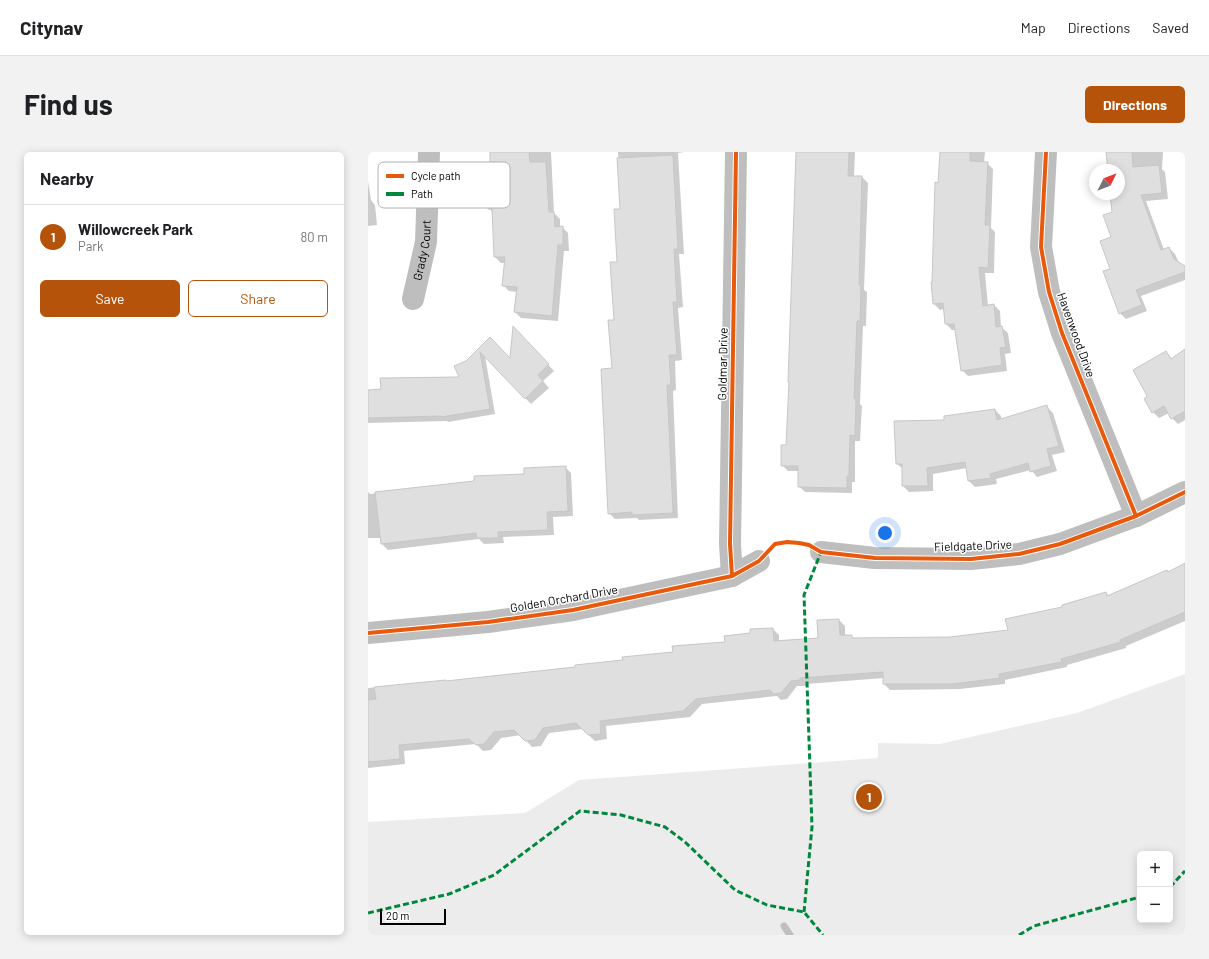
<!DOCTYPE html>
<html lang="en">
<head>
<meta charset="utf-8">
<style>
  :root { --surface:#fff; --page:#f2f2f2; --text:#202124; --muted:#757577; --line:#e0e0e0; --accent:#b45309 }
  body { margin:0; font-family:Barlow,sans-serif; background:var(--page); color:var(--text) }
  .controls { position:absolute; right:12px; bottom:12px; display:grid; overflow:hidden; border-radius:6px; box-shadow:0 2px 10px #0003 }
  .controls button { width:36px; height:36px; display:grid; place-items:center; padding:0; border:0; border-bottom:1px solid var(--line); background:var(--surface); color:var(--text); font:20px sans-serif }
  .compass { position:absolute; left:721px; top:12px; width:36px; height:36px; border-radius:50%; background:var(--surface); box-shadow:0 2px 10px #0003; rotate:48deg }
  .scale { position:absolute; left:12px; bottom:10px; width:66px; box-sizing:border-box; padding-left:4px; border:2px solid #000; border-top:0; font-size:11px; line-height:14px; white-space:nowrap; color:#000; -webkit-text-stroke:3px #fff; paint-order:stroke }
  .you { position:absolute; left:517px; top:381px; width:14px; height:14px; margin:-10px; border:3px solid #fff; border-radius:50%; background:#1a73e8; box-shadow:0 0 0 6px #1a73e833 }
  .badge { display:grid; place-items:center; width:26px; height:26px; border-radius:50%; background:var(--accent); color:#fff; font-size:13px; font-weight:700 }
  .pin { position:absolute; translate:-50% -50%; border:2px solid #fff; box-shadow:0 1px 4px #0006 }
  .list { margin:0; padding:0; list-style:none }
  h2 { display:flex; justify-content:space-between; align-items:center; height:52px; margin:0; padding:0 16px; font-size:17px }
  h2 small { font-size:13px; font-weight:400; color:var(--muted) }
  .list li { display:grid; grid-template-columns:26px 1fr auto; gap:12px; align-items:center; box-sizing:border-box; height:64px; padding:0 16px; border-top:1px solid var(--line) }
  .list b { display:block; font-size:15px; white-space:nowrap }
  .list p { margin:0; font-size:13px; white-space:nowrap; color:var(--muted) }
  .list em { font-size:13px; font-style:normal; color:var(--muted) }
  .actions { display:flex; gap:8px; padding:12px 16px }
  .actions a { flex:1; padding:9px 0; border:1px solid var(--accent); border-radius:6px; text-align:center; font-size:14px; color:var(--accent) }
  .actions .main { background:var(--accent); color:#fff }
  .map { position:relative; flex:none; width:817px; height:783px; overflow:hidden; border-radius:6px }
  header { display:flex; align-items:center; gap:24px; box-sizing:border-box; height:56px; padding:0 20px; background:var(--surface); border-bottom:1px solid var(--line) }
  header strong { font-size:19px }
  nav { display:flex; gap:22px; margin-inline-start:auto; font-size:14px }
  .intro { display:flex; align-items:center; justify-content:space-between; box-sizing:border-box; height:96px; padding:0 24px }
  h1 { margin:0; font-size:28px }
  .button { padding:10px 18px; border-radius:6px; background:var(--accent); color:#fff; font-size:14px; font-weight:700 }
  main { display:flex; gap:24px; padding:0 24px }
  aside { flex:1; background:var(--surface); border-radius:6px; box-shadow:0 2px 10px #0003 }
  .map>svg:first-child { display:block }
  .green { fill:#ececec; fill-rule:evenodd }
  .shadow { fill:#0003 }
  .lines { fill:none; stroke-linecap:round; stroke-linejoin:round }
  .stream { stroke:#bfbfbf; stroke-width:7 }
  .building { fill:#dfdfdf; stroke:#c7c7c7 }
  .minor { stroke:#bebebe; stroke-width:22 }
  .quiet { stroke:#00873e; stroke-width:3; stroke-dasharray:6 3; stroke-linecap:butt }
  .cycleway-casing { stroke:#fff; stroke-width:6 }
  .cycleway { stroke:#e8590c; stroke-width:4 }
  .labels { text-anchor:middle; stroke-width:3; stroke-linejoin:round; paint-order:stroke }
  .street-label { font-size:12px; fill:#000; stroke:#fff }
  .key { fill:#fff; stroke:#b2b2b2; stroke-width:1 }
  .key-label { font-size:11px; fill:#000 }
</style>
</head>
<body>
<header>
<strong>Citynav</strong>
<nav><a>Map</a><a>Directions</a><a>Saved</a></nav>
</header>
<div class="intro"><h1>Find us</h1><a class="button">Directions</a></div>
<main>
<aside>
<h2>Nearby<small></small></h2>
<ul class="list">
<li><span class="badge">1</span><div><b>Willowcreek Park</b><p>Park</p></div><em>80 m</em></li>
</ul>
<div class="actions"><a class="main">Save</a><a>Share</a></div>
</aside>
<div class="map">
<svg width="817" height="783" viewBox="0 0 817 783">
  <rect width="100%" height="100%" fill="#fff"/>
  <path class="green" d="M817,522V783H0V670L157,661L211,628L510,606V591L572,592L709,561ZM772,702H802V768H772Z"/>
  <g class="shadow">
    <path d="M123,0H183L186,61L192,67V75H194L200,81L201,99H196L190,169L153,166L147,160L149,140L141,139L135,133L137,111H133L127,105L125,60L121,57L124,13Z"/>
    <path d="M250,0H316L310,1L316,102H311L315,155L310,156L314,208L307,209L308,238L305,239L310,366L271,368L269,366L247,367L241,361L247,169L253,58Z"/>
    <path d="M429,0H487L486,25H494L500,31L496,138L499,140L498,174H495L492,252L494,254L492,289H487V330H484V341L437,340L431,334V319H420L414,313L419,294Z"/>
    <path d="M573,0H617L616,11H619L625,17L623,76L627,80L626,121H617L620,154L626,153L632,159L633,175L640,181L643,201L637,202L639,219L600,224L594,218L588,178H584L578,172L576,157L572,158L566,152Z"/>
    <path d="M750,0H795L794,17L797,20L800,47L778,49L796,98L801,96L807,102L811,111L817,115V128L773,144L779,159L758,167L752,161L743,117L745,60L743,42H751V18H741Z"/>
    <path d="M0,29L3,48L7,53L9,73L0,74Z"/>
    <path d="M146,177L186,219L175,229L181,236L163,252L117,204L127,262L80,270L79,269L0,271V239L14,238L93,226L98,210L122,187L142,208Z"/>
    <path d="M817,198V268L810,272L804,266L801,261L791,266L785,260L781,245L798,200L804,207Z"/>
    <path d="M679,255L685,261L697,300L684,303L689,319L669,325L663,318L628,327L629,332L607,335L601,329L599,316L565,322V339L541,340L535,334V317L528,311L578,269L627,258L633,264V268Z"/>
    <path d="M197,315L203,321L205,364L185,365L186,383L135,385L136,391L116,392L111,387L20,398L14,392L13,386H0V340L2,342L107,330Z"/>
    <path d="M817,412V469L758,494V496L699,513V515L637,528V532L592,537L522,538L516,532V526L438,532V534H429L419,547L413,548L409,544L334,552L322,565L238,574L239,587L227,589L214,577L181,581L173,594L164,595L153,583L133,586L123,598L115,599L108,592L36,599L37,612L0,616V536L78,529L79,530L256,509L358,490L405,477L411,483V489L451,487L471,468L477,474V484H483L486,487L582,486L641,479L696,456L738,441L741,444L800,421Z"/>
  </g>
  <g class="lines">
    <path class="stream" d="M416,774L422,783"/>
  </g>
  <g class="building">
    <path d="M122,0H161L162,10H178L181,60H186L187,75L195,74V93H190L184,164L146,160L149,135L134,134L137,105H126L124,57H120L118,12H122Z"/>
    <path d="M428,0H481L480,24H494L491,133H493L492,169H489L486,246L488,247L487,284L482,283L481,324H479V336L430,335V314H413V293H418L421,230H420Z"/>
    <path d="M572,0H602V9L620,10L617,73H622L620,116L611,115L615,154L626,152L628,175L634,174L638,195L632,196L634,213L593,219L586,172H577L575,151L565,152L563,130H564L567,30L570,31Z"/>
    <path d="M738,0H764L765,15L791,13L794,41L773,43L793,98L801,95L806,107L817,114V120L768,138L774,153L751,162L735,119L742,117L732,89L743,85L735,63L744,60L742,42H751V18H740Z"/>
    <path d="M305,3L310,97H306L309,150H305L309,203H301L303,233H299L305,361L264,363V360L240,362L233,217L244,216L240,168H246L242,110H249L246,57H252L249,6Z"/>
    <path d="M145,174L181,212L170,223L175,229L157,247L112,200L122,257L73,265V264L0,266V238L13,237L12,226L91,225L86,214L98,209L122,185L142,206Z"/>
    <path d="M817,197V259L803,267L796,254L784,261L776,247L779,244L765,218L798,199L803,207Z"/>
    <path d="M679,253L691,294L679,297L683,314L662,320L660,311L622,322L623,326L600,329L597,310L559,316L560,334H534V312H528L526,269L576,268V264L627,257L629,268Z"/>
    <path d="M198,314L200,359L179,360L180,378L130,380V386H109L108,381L13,392L7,340L106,329V324L156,322V316Z"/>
    <path d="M817,411V460L752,488L753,490L693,507L694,510L631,522L632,526L585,532H515V520L432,526V528L423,529L413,541L406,542L402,538L328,547L315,559L232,569L233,582L220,583L208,571L175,576L167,588L157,589L146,578L126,580L116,592L108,593L101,587L31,593L32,607L0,610V548L8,547L6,535L78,528V529L207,515V513L255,508L254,505L305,500L304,494L357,490L356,484L382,481V477L405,476L406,489L450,486L449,468L471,467L472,483H484V486L582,485L640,478L637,467L694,455V453L738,440L739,444L799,418L800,420Z"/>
  </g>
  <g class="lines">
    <g class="minor">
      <path d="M678,0L673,95L681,140L694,181L768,364"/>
      <path id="s1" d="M45,147L58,90L61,0"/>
      <path d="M453,400L507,406L603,407L651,402L692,392L768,364L817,340"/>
      <path d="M364,424L362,392L368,0"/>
      <path d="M0,481L120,470L205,458L364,424L391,409"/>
    </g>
    <g class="quiet">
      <path d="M802,735L817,719"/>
      <path d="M436,760L444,675L436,443L453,400"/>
      <path d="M0,761L81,742L126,723L212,659L253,663L297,675L317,690L367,738L399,753L436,760L455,783"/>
      <path d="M651,783L666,774L772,745"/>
    </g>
    <g class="cycleway-casing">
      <g id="cycleway">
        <path d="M678,0L673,95L681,140L694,181L768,364"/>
        <path d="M364,424L362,392L368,0"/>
        <path d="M0,481L120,470L205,458L364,424L391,409L407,392L419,390L431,391L441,393L453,400L507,406L603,407L651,402L692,392L768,364L817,340"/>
      </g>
    </g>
    <use href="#cycleway" class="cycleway"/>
  </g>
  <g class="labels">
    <g class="street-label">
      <text dy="4" stroke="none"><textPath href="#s1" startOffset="50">Grady Court</textPath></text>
      <text transform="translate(708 183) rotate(70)" y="4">Havenwood Drive</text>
      <text transform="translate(355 212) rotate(-89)" y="4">Goldmar Drive</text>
      <text transform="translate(605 394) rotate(-2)" y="4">Fieldgate Drive</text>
      <text transform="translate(196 447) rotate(-10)" y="4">Golden Orchard Drive</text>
    </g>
  </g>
  <rect x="10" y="10" width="132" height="46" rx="6" class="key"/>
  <rect x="18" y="22" width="18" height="4" fill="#e8590c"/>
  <rect x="18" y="40" width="18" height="4" fill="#00873e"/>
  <g class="key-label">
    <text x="43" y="28">Cycle path</text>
    <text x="43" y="46">Path</text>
  </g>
</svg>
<div class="controls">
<button>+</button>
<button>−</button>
</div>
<svg class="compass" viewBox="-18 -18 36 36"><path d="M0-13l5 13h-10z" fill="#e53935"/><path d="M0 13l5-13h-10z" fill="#757577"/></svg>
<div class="scale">20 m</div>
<div class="you"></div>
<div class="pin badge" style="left:501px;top:645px">1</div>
</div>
</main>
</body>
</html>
